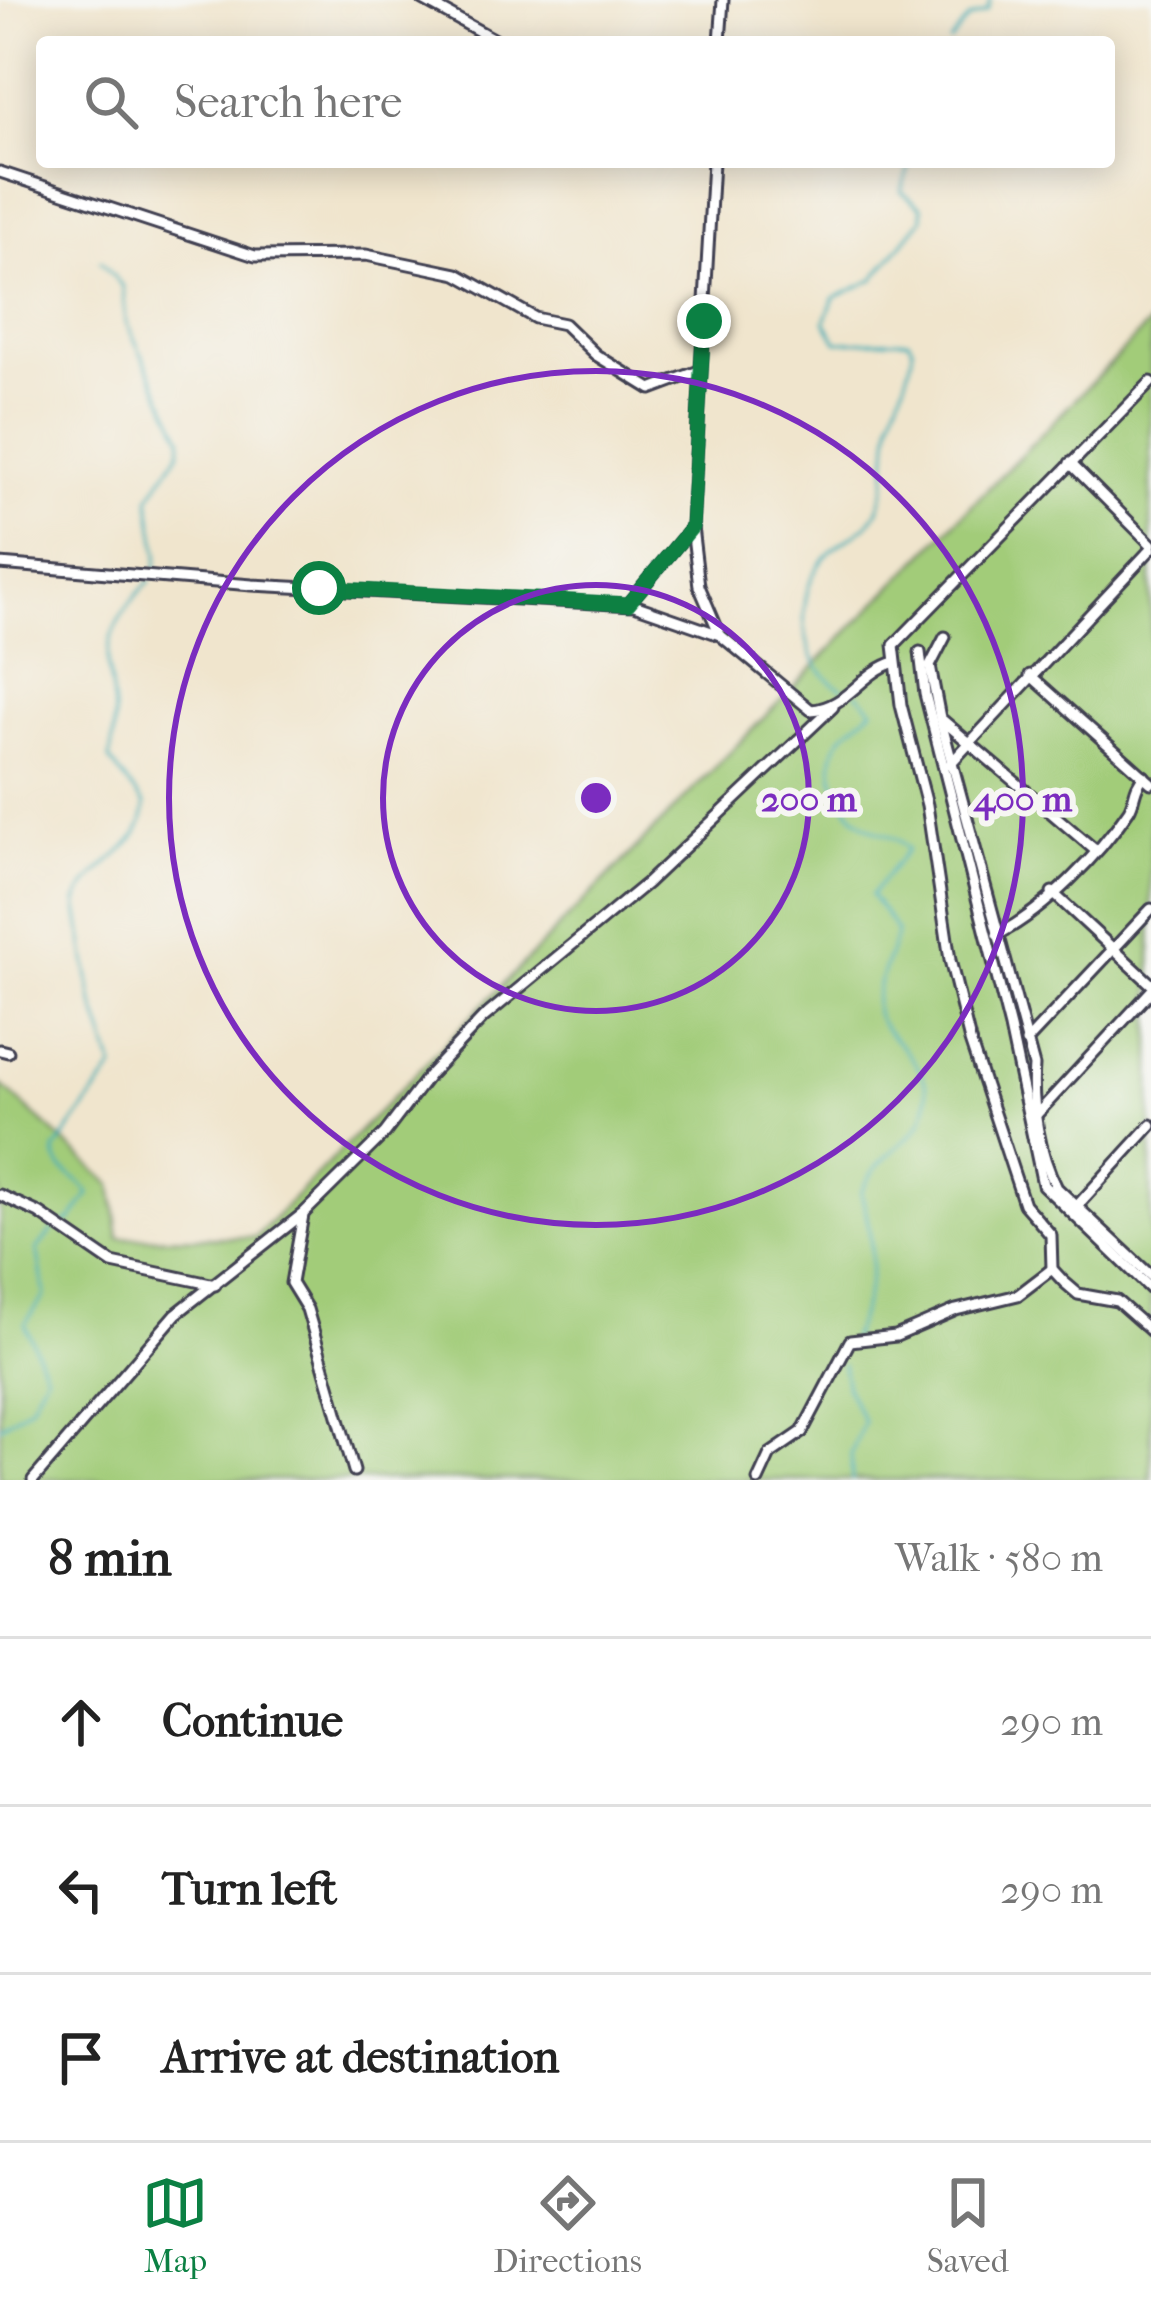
<!DOCTYPE html>
<html lang="en">
<head>
<meta charset="utf-8">
<style>
  :root { --surface:#fff; --page:#f2f2f2; --text:#222; --muted:#767676; --line:#e0e0e0; --accent:#0b8043 }
  body { margin:0; font-family:"IM FELL French Canon",serif; background:var(--page); color:var(--text) }
  .stop { position:absolute; width:36px; height:36px; margin:-27px; border:9px solid #0b8043; border-radius:50%; background:#fff }
  .stop.end { background:#0b8043; border-color:#fff; box-shadow:0 3px 12px #0008 }
  .list { margin:0; padding:0; list-style:none }
  h2 { display:flex; justify-content:space-between; align-items:center; height:156px; margin:0; padding:0 48px; font-size:51px }
  h2 small { font-size:39px; font-weight:400; color:var(--muted) }
  .list li { display:grid; grid-template-columns:78px 1fr auto; gap:36px; align-items:center; box-sizing:border-box; height:168px; padding:0 48px; border-top:3px solid var(--line) }
  .list b { display:block; font-size:45px; white-space:nowrap }
  .list em { font-size:39px; font-style:normal; color:var(--muted) }
  .icon { flex:none; width:66px; height:66px; fill:none; stroke:currentColor; stroke-width:2; stroke-linecap:round; stroke-linejoin:round }
  .map { position:relative; flex:none; width:1151px; height:1480px; overflow:hidden }
  .search { position:absolute; background:var(--surface); box-shadow:0 6px 30px #0003; left:36px; right:36px; top:36px; height:132px; display:flex; align-items:center; gap:30px; box-sizing:border-box; padding:0 42px; border-radius:12px; color:var(--muted); font-size:45px }
  .sheet { height:660px; background:var(--surface) }
  nav { display:flex; justify-content:space-around; align-items:center; box-sizing:border-box; height:168px; border-top:3px solid var(--line); background:var(--surface); font-size:33px; color:var(--muted) }
  nav a { display:grid; justify-items:center; gap:6px }
  nav .on { color:var(--accent) }
  .map>svg:first-child { display:block }
  .green { fill:#a2cc79; stroke:#62775a; stroke-width:3 }
  .lines { fill:none; stroke-linecap:round; stroke-linejoin:round }
  .stream { stroke:#3daeb7; stroke-width:3 }
  .minor-casing { stroke:#413f51; stroke-width:15 }
  .minor { stroke:#fff; stroke-width:9 }
  .route { stroke:#0b8043; stroke-width:15 }
  .ring { fill:none; stroke:#7b2cbf; stroke-width:6 }
  .centre { fill:#7b2cbf; stroke:#f6f6f2; stroke-width:6 }
  .ring-label { font-size:36px; text-anchor:middle; font-weight:bold; fill:#7b2cbf; stroke:#f6f6f2; stroke-width:12; stroke-linejoin:round; paint-order:stroke }
</style>
</head>
<body>
<div class="map">
<svg width="1151" height="1480" viewBox="0 0 1151 1480">
  <rect width="100%" height="100%" fill="#f6f6f2"/>
  <filter id="ink" filterUnits="userSpaceOnUse"><feTurbulence type="fractalNoise" baseFrequency=".00833" numOctaves="2"/><feDisplacementMap in="SourceGraphic" scale="24" xChannelSelector="R" yChannelSelector="G"/><feConvolveMatrix kernelMatrix="1 2 1 2 8 2 1 2 1" color-interpolation-filters="sRGB"/></filter>
  <filter id="wash" filterUnits="userSpaceOnUse"><feTurbulence type="fractalNoise" baseFrequency=".004" numOctaves="4" result="noise"/><feDisplacementMap in="SourceGraphic" scale="48" xChannelSelector="R" yChannelSelector="G"/><feGaussianBlur stdDeviation="2.7" result="paint"/><feColorMatrix in="noise" values="0 0 0 0 0 0 0 0 0 0 0 0 0 0 0 0 0 1.4 0 .05"/><feComposite in="paint" operator="in"/></filter>
  <g filter="url(#wash)">
    <rect width="100%" height="100%" fill="#f0e5cd"/>
    <path class="green" d="M1151,322V1480H0V1084L112,1185L119,1238L256,1237Z"/>
    <g class="lines">
      <g class="stream">
        <path d="M950,42L968,19L987,11L991,0"/>
        <path d="M100,261L123,287L126,322L182,437L180,451L149,498L158,554L155,574"/>
        <path d="M843,689C796,665 792,587 830,552C846,536 868,532 878,509C891,481 885,450 892,419C898,395 911,373 913,348L909,340L837,342L825,321L834,298L873,280L922,219V207L901,191L911,162"/>
        <path d="M61,1225L72,1219L89,1194C79,1176 55,1173 55,1150L114,1068L92,998L77,902C91,862 143,854 145,805L109,759C131,675 72,660 150,581"/>
        <path d="M851,1339C875,1285 877,1249 861,1193C877,1153 916,1141 924,1115C941,1062 880,1038 876,1012C873,986 891,957 897,931L871,895L908,849C896,834 883,836 867,826C841,810 823,771 838,742C845,729 863,720 873,709L857,693"/>
        <path d="M843,1365L847,1389L864,1422L851,1454L852,1480"/>
        <path d="M0,1427L30,1406L46,1374L25,1324L45,1295L37,1249L53,1230"/>
      </g>
    </g>
  </g>
  <g filter="url(#ink)">
    <g class="lines">
      <g class="minor-casing">
        <g id="minor">
          <path d="M423,0L499,42"/>
          <path d="M720,42L723,0"/>
          <path d="M713,162L692,527L699,586L720,635"/>
          <path d="M0,172L255,256L366,255L457,274L535,318L564,324L596,355L651,389L699,371"/>
          <path d="M1151,382L894,645L901,705L927,805L950,960L970,1041L1024,1204L1051,1235L1052,1269L1064,1282L1078,1294L1117,1301L1151,1331"/>
          <path d="M1070,463L1151,544"/>
          <path d="M0,564L252,585L634,605L720,635L811,710C847,708 861,672 895,662"/>
          <path d="M628,604L692,527"/>
          <path d="M945,637L930,666L940,718L1034,1066C1031,1104 1039,1154 1057,1188L1151,1276"/>
          <path d="M920,652L925,694L1010,1028L1043,1185L1151,1289"/>
          <path d="M1030,675L1151,783"/>
          <path d="M940,718L1095,850"/>
          <path d="M950,764L1151,549"/>
          <path d="M1052,892L1151,984"/>
          <path d="M997,935C1045,910 1098,856 1129,810C1136,798 1133,788 1144,776"/>
          <path d="M1026,1042L1151,909"/>
          <path d="M0,1050L8,1052"/>
          <path d="M1037,1114L1151,991"/>
          <path d="M0,1195L39,1213L112,1263L215,1285"/>
          <path d="M1076,1207L1151,1125"/>
          <path d="M303,1215L291,1283L307,1309L354,1471"/>
          <path d="M33,1480L176,1314L304,1213L385,1133L429,1075L483,1018L647,883L833,707"/>
          <path d="M758,1480L770,1454L802,1432L850,1341L896,1336L956,1310L1018,1295L1052,1269"/>
        </g>
      </g>
      <use href="#minor" class="minor"/>
    </g>
  </g>
  <g class="lines" filter="url(#ink)">
    <path class="route" d="M319,588L628,604L692,527L704,321"/>
  </g>
  <g class="ring">
    <circle cx="596" cy="798" r="213"/>
    <circle cx="596" cy="798" r="427"/>
  </g>
  <circle cx="596" cy="798" r="18" class="centre"/>
  <g class="ring-label">
    <text x="809" y="811">200 m</text>
    <text x="1023" y="811">400 m</text>
  </g>
</svg>
<div class="stop" style="left:319px;top:588px"></div>
<div class="stop end" style="left:704px;top:321px"></div>
<div class="search"><svg class="icon" aria-label="search" viewBox="0 0 24 24"><circle cx="10" cy="10" r="6"/><path d="M15 15l6 6"/></svg>Search here</div>
</div>
<section class="sheet">
<h2>8 min<small>Walk · 580 m</small></h2>
<ul class="list">
<li><svg class="icon" aria-label="ahead" viewBox="0 0 24 24"><path d="M12 20V5M6 11l6-6 6 6"/></svg><div><b>Continue</b></div><em>290 m</em></li>
<li><svg class="icon" aria-label="left" viewBox="0 0 24 24"><path d="M17 20v-9H6M10 6l-5 5 5 5"/></svg><div><b>Turn left</b></div><em>290 m</em></li>
<li><svg class="icon" aria-label="arrive" viewBox="0 0 24 24"><path d="M6 21V4h12l-3 4 3 4H6"/></svg><div><b>Arrive at destination</b></div></li>
</ul>
</section>
<nav>
<a class="on"><svg class="icon" aria-label="map" viewBox="0 0 24 24"><path d="M3 6l6-2 6 2 6-2v14l-6 2-6-2-6 2zM9 4v14M15 6v14"/></svg>Map</a>
<a><svg class="icon" aria-label="directions" viewBox="0 0 24 24"><path d="M12 3l9 9-9 9-9-9zM9 14v-3h6M13 9l2 2-2 2"/></svg>Directions</a>
<a><svg class="icon" aria-label="saved" viewBox="0 0 24 24"><path d="M7 4h10v16l-5-4-5 4z"/></svg>Saved</a>
</nav>
</body>
</html>
